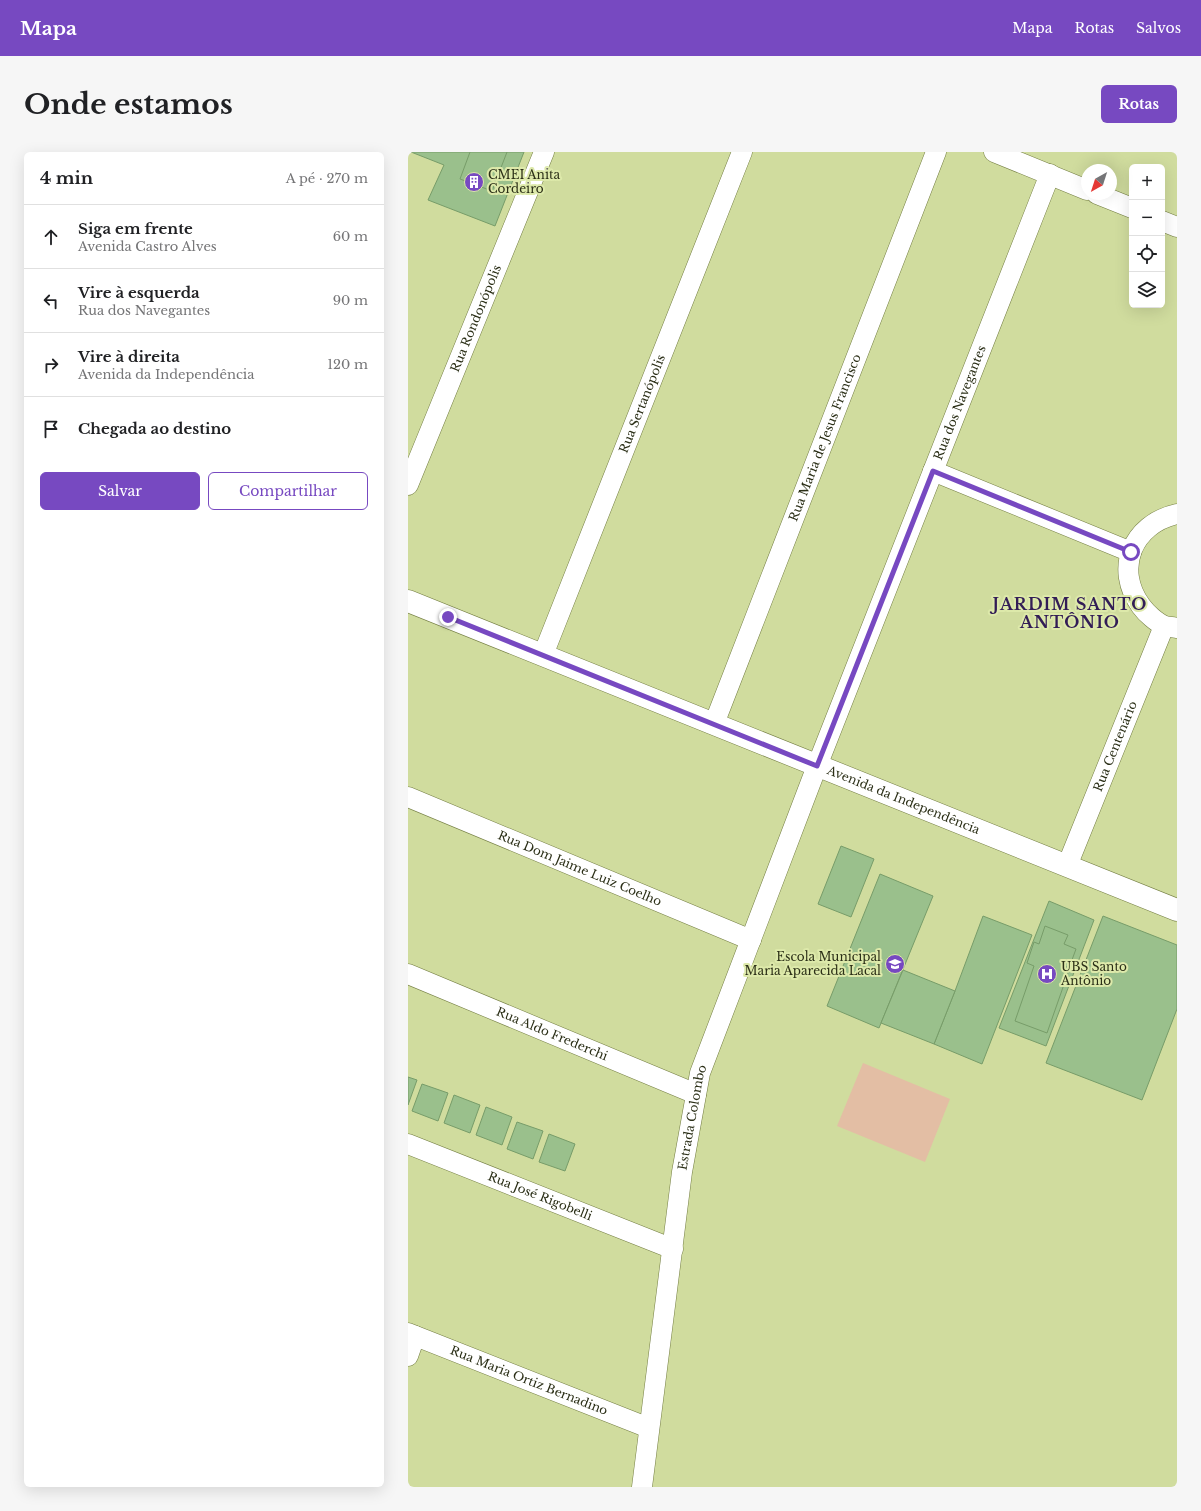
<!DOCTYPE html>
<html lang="pt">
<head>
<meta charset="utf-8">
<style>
  :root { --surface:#fff; --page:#f6f6f6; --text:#202124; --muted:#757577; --line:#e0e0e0; --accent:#7749c1 }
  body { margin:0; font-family:"Libre Baskerville",serif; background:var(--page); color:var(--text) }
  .controls { position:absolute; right:12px; top:12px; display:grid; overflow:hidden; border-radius:6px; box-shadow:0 4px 16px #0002 }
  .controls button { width:36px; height:36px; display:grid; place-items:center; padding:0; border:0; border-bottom:1px solid var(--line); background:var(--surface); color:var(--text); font:20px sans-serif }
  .compass { position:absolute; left:673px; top:12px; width:36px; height:36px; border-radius:50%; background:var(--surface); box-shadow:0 4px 16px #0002; rotate:219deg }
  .stop { position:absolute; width:12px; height:12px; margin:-9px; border:3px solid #7749c1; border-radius:50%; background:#fff }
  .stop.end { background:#7749c1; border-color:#fff; box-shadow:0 1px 4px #0008 }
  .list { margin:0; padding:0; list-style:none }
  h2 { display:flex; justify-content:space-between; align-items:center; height:52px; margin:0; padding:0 16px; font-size:17px }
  h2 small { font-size:13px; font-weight:400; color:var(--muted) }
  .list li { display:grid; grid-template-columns:26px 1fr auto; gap:12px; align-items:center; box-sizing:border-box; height:64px; padding:0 16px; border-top:1px solid var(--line) }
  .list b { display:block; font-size:15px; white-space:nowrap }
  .list p { margin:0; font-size:13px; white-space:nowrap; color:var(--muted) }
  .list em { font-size:13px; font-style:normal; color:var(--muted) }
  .actions { display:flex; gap:8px; padding:12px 16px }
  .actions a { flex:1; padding:9px 0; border:1px solid var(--accent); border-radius:6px; text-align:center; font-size:14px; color:var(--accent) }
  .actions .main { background:var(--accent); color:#fff }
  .icon { flex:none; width:22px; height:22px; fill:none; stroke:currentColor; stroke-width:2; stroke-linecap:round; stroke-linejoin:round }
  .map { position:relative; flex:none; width:769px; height:1335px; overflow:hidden; border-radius:6px }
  header { display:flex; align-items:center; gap:24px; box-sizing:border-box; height:56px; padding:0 20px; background:var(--accent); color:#fff }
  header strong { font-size:19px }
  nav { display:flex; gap:22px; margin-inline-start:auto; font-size:14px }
  .intro { display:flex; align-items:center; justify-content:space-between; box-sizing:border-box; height:96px; padding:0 24px }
  h1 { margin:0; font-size:28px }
  .button { padding:10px 18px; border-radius:6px; background:var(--accent); color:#fff; font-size:14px; font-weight:700 }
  main { display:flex; gap:24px; padding:0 24px }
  aside { flex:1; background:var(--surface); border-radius:6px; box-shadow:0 4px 16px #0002 }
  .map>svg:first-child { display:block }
  .green { fill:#e3bea4 }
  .building { fill:#9ac08c; stroke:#779c69 }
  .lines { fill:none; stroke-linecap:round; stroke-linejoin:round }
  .minor-casing { stroke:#747e43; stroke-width:21 }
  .tertiary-casing { stroke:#747e43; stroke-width:23 }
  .minor { stroke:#fff; stroke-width:20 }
  .tertiary { stroke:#fff; stroke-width:22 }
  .route { stroke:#7749c1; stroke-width:5 }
  .labels { text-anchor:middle; stroke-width:4; stroke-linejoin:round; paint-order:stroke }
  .poi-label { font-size:12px; fill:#2b2f17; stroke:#dde9aa; text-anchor:start }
  .street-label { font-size:12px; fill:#2b2f17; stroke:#dde9aa }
  .district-label { font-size:16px; font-weight:bold; letter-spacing:1px; fill:#321d56; stroke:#dde9aa }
</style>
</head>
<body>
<header>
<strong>Mapa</strong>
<nav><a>Mapa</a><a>Rotas</a><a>Salvos</a></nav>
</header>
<div class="intro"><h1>Onde estamos</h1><a class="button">Rotas</a></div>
<main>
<aside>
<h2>4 min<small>A pé · 270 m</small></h2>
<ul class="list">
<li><svg class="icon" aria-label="ahead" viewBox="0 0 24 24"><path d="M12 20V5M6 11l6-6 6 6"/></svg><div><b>Siga em frente</b><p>Avenida Castro Alves</p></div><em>60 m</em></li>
<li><svg class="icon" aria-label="left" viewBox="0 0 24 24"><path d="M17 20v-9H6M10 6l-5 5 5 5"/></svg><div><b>Vire à esquerda</b><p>Rua dos Navegantes</p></div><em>90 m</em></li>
<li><svg class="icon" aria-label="right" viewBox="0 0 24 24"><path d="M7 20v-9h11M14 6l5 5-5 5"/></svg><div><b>Vire à direita</b><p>Avenida da Independência</p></div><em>120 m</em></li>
<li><svg class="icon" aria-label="arrive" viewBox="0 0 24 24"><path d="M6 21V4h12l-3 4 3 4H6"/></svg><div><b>Chegada ao destino</b></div></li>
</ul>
<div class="actions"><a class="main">Salvar</a><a>Compartilhar</a></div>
</aside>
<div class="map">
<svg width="769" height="1335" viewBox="0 0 769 1335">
  <rect width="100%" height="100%" fill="#d0dc9e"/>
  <path class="green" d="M455,911L542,947L517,1010L429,974Z"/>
  <g class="building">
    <path d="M3,0H116L87,74L20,48L36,13Z"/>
    <path d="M62,0H99L84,39L52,27Z"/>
    <path d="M433,694L466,707L443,765L410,752Z"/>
    <path d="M472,722L525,744L471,876L419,854Z"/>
    <path d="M641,749L686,768L638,894L591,876Z"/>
    <path d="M575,764L624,783L574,912L526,892L547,839Z"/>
    <path d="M695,764L769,793V857L734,948L638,911Z"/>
    <path d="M637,774L660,783L656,792L668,797L661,816L655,813L654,819L660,821L639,881L607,869L626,814L619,811L626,790L631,792Z"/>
    <path d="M495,818L547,839L526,892L473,871Z"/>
    <path d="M0,925L9,928L0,953Z"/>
    <path d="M14,932L40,941L30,969L4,959Z"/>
    <path d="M46,943L72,953L62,981L36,971Z"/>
    <path d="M78,955L104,965L94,993L68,983Z"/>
    <path d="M109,970L135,979L125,1007L99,997Z"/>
    <path d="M141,982L167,992L157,1019L131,1010Z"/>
  </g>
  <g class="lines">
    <g class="minor-casing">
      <g id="minor">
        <path d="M586,0L679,38"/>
        <path d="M689,42L724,56"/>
        <path d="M754,69L769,75"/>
        <path d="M525,319L723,400"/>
        <path id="s1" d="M0,333L136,0"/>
        <path d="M769,362C724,372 706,417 733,454C738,461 749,471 757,474C760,475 765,475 769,476"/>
        <path id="s2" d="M135,503L334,0"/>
        <path id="s3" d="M306,572L528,0"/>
        <path id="s4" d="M0,645L343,788"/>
        <path id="s5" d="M659,714L756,474"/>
        <path id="s6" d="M0,822L288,942"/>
        <path id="s7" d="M0,992L265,1097"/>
        <path id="s8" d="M0,1181L241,1276"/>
        <path d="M0,1204L7,1184"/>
        <path id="s9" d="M234,1335L274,1020L292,921L409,614L642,22"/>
      </g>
    </g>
    <g class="tertiary-casing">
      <g id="tertiary">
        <path id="s10" d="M0,449L769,758"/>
      </g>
    </g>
    <use href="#minor" class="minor"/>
    <use href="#tertiary" class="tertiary"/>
  </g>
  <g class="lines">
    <path class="route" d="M40,465L409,614L525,319L723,400"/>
  </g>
  <defs>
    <g id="building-disc" transform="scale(1)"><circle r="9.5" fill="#7749c1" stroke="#dde9aa"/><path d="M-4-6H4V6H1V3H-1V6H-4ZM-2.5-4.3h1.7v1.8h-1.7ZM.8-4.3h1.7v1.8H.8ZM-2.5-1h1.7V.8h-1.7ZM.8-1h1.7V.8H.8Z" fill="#fff"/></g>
    <g id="school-disc" transform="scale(1)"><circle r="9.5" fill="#7749c1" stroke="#dde9aa"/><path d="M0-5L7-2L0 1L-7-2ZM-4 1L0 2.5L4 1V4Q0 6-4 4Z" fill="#fff"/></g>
    <g id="hospital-disc" transform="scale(1)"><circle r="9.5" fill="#7749c1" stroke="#dde9aa"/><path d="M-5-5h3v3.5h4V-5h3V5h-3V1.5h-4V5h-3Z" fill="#fff"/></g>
  </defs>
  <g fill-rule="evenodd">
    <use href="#building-disc" x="66" y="30"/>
    <use href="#school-disc" x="487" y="812"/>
    <use href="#hospital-disc" x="639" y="822"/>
  </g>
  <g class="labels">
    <g class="poi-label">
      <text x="80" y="27">CMEI Anita<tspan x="80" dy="14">Cordeiro</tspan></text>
      <text x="473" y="809" text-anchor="end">Escola Municipal<tspan x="473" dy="14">Maria Aparecida Lacal</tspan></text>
      <text x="653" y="819">UBS Santo<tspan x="653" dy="14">Antônio</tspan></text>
    </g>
    <g class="street-label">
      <text dy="4" stroke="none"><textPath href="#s1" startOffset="180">Rua Rondonópolis</textPath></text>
      <text dy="4" stroke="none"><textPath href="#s9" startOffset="1137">Rua dos Navegantes</textPath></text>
      <text dy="4" stroke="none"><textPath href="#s2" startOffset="270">Rua Sertanópolis</textPath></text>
      <text dy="4" stroke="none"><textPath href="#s3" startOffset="307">Rua Maria de Jesus Francisco</textPath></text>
      <text dy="4" stroke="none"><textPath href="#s5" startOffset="129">Rua Centenário</textPath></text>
      <text dy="4" stroke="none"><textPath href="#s10" startOffset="534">Avenida da Independência</textPath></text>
      <text dy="4" stroke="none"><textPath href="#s4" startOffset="186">Rua Dom Jaime Luiz Coelho</textPath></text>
      <text dy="4" stroke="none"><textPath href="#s6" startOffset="156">Rua Aldo Frederchi</textPath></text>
      <text dy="4" stroke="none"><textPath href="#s9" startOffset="373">Estrada Colombo</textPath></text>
      <text dy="4" stroke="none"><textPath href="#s7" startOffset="142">Rua José Rigobelli</textPath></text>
      <text dy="4" stroke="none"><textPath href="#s8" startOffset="130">Rua Maria Ortiz Bernadino</textPath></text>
    </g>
    <g class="district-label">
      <text x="662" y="458">JARDIM SANTO<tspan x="662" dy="18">ANTÔNIO</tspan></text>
    </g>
  </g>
</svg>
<div class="controls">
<button>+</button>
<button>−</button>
<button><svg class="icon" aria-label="locate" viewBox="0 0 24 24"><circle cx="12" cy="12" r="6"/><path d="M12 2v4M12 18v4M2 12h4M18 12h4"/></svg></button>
<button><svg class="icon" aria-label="layers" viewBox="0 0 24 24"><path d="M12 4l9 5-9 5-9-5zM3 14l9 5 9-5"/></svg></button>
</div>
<svg class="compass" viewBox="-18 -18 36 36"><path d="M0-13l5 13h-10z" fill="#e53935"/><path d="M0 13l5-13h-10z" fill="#757577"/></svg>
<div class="stop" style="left:723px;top:400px"></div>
<div class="stop end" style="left:40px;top:465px"></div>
</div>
</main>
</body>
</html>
